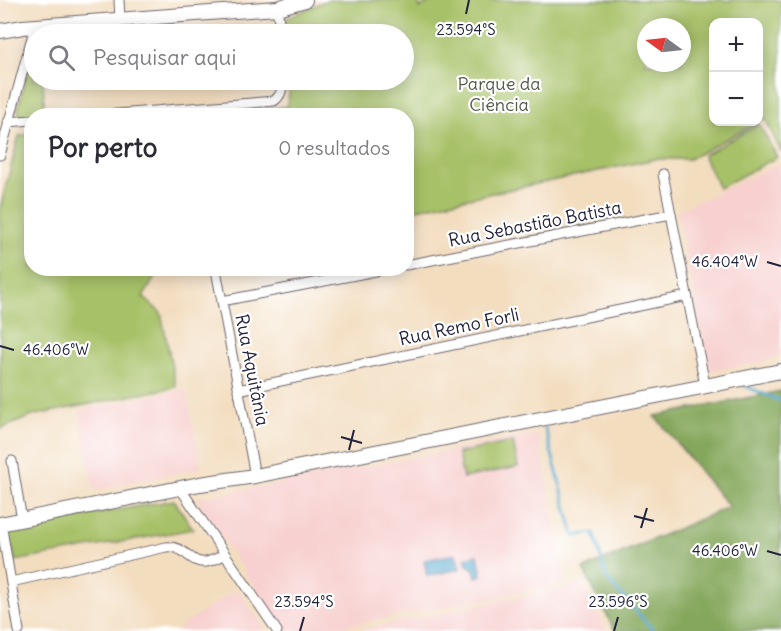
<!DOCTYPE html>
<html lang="pt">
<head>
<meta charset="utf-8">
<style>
  :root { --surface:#fff; --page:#f2f2f3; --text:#2b2b33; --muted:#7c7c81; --line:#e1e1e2 }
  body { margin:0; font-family:Delius,sans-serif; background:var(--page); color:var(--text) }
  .controls { position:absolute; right:18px; top:18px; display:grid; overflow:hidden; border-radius:12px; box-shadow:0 3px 15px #0003 }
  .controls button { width:54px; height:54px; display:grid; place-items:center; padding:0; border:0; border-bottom:2px solid var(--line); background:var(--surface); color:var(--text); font:30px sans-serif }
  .compass { position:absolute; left:637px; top:18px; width:54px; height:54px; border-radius:50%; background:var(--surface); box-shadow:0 3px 15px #0003; rotate:285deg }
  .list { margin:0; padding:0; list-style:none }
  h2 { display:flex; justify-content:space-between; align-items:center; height:78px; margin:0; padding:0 24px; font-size:26px }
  h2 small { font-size:20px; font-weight:400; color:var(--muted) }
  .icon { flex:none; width:33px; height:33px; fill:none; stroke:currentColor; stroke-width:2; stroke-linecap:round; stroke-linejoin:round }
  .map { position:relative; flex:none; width:781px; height:631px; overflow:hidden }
  .search { position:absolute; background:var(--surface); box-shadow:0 3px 15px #0003; left:24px; top:24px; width:390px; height:66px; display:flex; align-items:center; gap:15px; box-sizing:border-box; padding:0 21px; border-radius:33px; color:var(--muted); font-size:22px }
  .panel { position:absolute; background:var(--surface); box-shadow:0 3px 15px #0003; left:24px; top:108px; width:390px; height:168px; border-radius:24px }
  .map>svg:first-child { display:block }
  .built { fill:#f7d0cf }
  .green { fill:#a7c167; stroke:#647251; stroke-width:1.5; fill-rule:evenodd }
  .forest { fill:#85a75c; stroke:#54644c; stroke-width:1.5 }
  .water { fill:#4fa6cc; stroke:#386484; stroke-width:1.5 }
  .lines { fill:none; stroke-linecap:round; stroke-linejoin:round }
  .stream { stroke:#4fa6cc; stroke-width:3 }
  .minor-casing { stroke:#6b6369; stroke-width:11 }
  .secondary-casing { stroke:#6b6369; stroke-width:16 }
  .minor { stroke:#fff; stroke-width:9 }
  .secondary { stroke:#fff; stroke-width:14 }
  .ticks { fill:none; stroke:#22223b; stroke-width:2 }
  .labels { text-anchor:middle; stroke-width:4.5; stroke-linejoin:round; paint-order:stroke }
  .park-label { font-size:18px; fill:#515a4a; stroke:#fff }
  .street-label { font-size:18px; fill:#22223b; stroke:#fff }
  .ticks-label { font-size:15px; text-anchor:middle; fill:#22223b; stroke:#fff; stroke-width:4.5; stroke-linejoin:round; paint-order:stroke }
</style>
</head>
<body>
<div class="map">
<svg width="781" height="631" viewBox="0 0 781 631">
  <rect width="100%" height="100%" fill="#fff"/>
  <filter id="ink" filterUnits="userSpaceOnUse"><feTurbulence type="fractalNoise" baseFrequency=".0167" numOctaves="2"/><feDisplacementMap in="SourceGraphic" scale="12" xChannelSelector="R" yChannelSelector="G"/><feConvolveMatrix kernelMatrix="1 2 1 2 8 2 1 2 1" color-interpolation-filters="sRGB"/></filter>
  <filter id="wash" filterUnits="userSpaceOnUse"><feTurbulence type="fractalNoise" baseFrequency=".008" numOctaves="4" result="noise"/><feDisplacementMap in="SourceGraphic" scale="24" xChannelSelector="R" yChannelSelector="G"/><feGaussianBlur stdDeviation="1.35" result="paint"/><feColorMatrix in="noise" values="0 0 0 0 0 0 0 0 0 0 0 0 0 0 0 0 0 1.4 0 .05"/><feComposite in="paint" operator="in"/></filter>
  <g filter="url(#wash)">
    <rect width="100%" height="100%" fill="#f3ddbf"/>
    <g class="built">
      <path d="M781,163V355L762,362L709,371L677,211Z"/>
      <path d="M186,389L201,468L94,490L79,410Z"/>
      <path d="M538,434L566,583L320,631H284L196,499Z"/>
      <path d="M582,584L606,631H354Z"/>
      <path d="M237,589L266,631H175Z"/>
    </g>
    <g class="green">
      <path d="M327,0H417L420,8L434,0H781V152L765,118L758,121V22H714V122H758L689,159H655L407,211L406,116H221L288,106L290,80H404V34H286L281,21ZM646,27H682V63H646Z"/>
      <path d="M34,47V80H43L45,115L21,117L19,115L18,108Z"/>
      <path d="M759,124L777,157L719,188L703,155Z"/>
      <path d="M31,134L32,268L160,269L143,297L161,313L176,387L35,415L0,429V208L19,136Z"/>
      <path d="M513,442L518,467L463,478L458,453Z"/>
      <path d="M174,500L193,529L15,561L8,529Z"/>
    </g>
    <path class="forest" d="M781,391V631H615L583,569L729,507L655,416Z"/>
    <g class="water">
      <path d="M456,554L460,569L427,576L424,560Z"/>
      <path d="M478,555L482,575L476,577L474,569L467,565L465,558Z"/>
    </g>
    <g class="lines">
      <g class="stream">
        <path d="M745,386L781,401"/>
        <path d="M545,428L574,536L594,533L607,579L654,631"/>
      </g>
    </g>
  </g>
  <g filter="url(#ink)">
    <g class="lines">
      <g class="minor-casing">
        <g id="minor">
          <path d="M119,0L120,20"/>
          <path d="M277,8L281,34"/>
          <path d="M93,116L274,101C282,95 282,89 282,80"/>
          <path d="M8,122L32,120"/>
          <path d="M0,155L35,26"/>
          <path d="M663,174L705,385"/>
          <path d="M406,265L671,214"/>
          <path d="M216,270L255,476"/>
          <path d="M222,301L391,268"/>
          <path d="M238,390L687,296"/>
          <path d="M12,461L22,520"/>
          <path d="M180,488L277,631"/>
          <path d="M1,523L19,631"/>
          <path d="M11,582L166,547C185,545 191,565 206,562C212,561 219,557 225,555"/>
        </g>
      </g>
      <g class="secondary-casing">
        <g id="secondary">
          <path d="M0,31L23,27L277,8L305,0"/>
          <path d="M0,524L200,484L255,476L781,371"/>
        </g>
      </g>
      <use href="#minor" class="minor"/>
      <use href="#secondary" class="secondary"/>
    </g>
  </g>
  <path class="ticks" d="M466,14L469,0M767,262L781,266M0,346L14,350M341,437L362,443M349,450L354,430M634,516L654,521M641,528L647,508M767,551L781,555M300,631L304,617M614,631L618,617"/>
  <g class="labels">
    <g class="park-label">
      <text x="499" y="90">Parque da<tspan x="499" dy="21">Ciência</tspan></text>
    </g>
    <g class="street-label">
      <text transform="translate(535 224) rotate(-11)" y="6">Rua Sebastião Batista</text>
      <text transform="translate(459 327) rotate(-12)" y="6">Rua Remo Forli</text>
      <text transform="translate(252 370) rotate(79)" y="6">Rua Aquitânia</text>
    </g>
  </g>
  <g class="ticks-label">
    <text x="466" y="35">23.594°S</text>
    <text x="725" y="267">46.404°W</text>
    <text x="56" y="355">46.406°W</text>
    <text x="725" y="556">46.406°W</text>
    <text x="304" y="607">23.594°S</text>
    <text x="618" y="607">23.596°S</text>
  </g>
</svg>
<div class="controls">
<button>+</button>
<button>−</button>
</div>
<svg class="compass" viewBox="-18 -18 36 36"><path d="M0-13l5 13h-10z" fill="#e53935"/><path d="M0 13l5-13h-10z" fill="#7c7c81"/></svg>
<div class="search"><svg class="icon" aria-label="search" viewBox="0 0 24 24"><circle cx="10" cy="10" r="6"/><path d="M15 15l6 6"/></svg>Pesquisar aqui</div>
<section class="panel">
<h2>Por perto<small>0 resultados</small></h2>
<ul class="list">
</ul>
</section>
</div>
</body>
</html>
